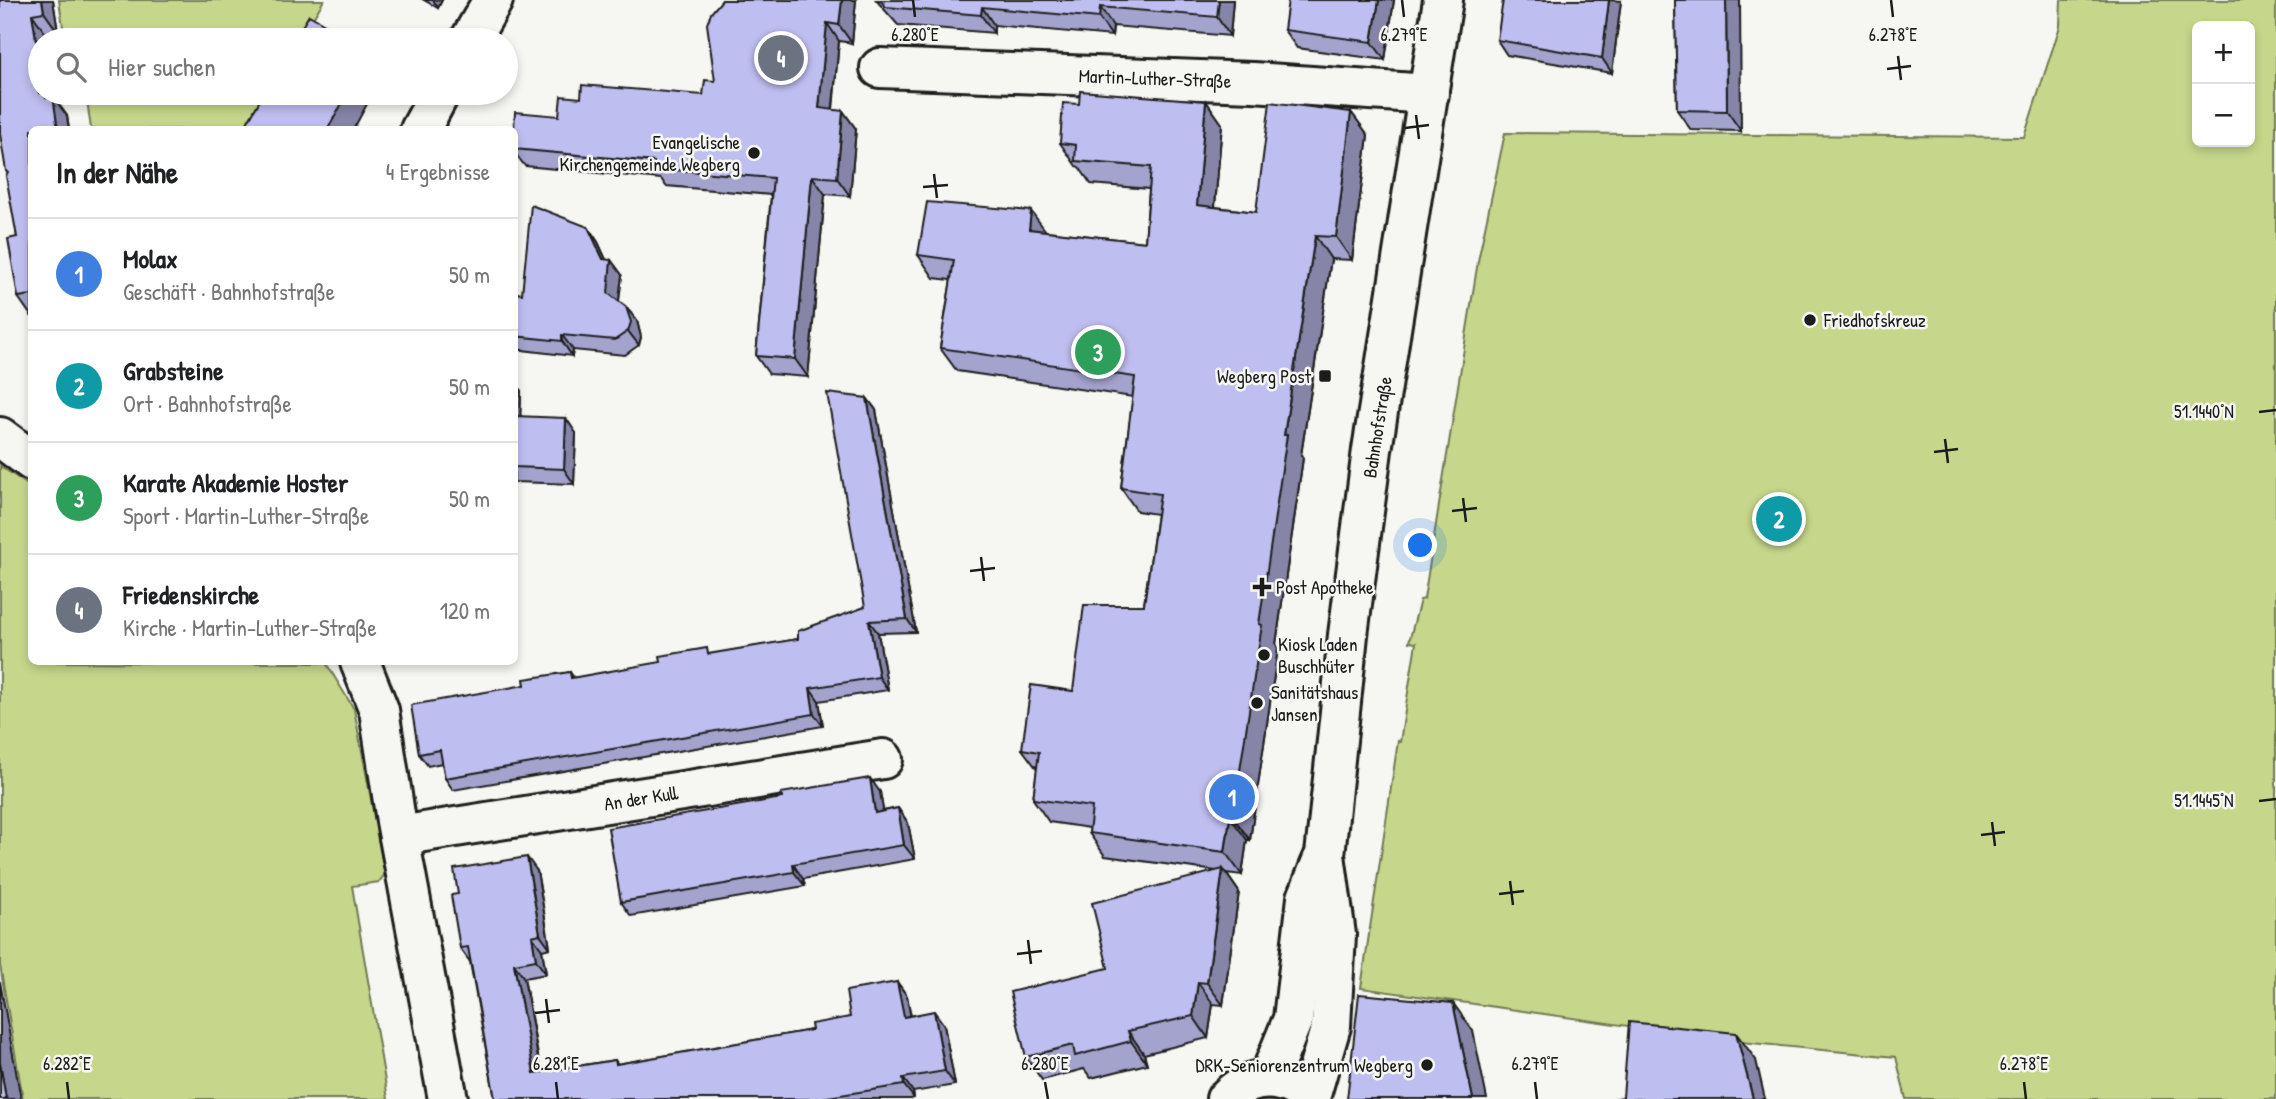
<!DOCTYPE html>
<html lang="de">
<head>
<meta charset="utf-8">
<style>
  :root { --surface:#fff; --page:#f6f6f6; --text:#202124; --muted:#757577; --line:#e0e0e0; --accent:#1c1c1c }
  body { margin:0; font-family:"Patrick Hand",sans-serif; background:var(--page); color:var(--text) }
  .controls { position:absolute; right:21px; top:21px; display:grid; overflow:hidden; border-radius:10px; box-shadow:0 4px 10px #0003 }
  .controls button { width:63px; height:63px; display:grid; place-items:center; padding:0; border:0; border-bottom:2px solid var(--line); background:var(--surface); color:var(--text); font:35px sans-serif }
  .you { position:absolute; left:1421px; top:546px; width:24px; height:24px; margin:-18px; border:5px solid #fff; border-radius:50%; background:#1a73e8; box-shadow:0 0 0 10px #1a73e833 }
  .badge { display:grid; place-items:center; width:46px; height:46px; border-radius:50%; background:var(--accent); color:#fff; font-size:23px; font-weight:700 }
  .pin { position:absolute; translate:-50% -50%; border:4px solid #fff; box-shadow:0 2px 7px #0006 }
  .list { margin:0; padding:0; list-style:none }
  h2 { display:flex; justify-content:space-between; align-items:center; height:91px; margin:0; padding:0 28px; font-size:30px }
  h2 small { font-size:23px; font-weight:400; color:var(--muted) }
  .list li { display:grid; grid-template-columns:46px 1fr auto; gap:21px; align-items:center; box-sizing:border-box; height:112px; padding:0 28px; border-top:2px solid var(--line) }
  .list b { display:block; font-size:26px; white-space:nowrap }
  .list p { margin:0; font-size:23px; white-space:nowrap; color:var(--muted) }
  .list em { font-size:23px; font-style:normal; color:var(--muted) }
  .icon { flex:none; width:38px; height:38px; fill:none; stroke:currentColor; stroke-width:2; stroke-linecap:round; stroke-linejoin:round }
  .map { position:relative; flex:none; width:2276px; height:1099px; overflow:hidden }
  .search { position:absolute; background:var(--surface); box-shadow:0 4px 10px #0003; left:28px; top:28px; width:490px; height:77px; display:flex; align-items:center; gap:18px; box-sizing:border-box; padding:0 24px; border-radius:38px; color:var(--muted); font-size:26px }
  .panel { position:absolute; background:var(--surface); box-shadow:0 4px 10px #0003; left:28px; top:126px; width:490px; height:539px; border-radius:10px }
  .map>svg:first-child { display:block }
  .built { fill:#e6e5f1 }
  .green { fill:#c6d78b; stroke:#717a54; stroke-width:2; fill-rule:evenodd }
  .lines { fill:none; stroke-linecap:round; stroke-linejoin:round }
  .street-casing { stroke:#1c1c1c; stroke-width:44 }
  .secondary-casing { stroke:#1c1c1c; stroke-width:44 }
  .street { stroke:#f6f6f2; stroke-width:38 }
  .secondary { stroke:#f6f6f2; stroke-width:38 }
  .wall { fill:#a4a3ce; stroke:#1c1c1c; stroke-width:2 }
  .shaded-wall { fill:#8685a8; stroke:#1c1c1c; stroke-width:2 }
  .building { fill:#bfbef0; stroke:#1c1c1c; stroke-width:2 }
  .ticks { fill:none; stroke:#1c1c1c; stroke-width:2.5 }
  .poi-dot { fill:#1c1c1c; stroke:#f6f6f2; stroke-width:2.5 }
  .labels { text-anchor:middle; stroke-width:5; stroke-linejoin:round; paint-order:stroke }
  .street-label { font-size:19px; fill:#1c1c1c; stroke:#f6f6f2 }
  .poi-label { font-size:19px; fill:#1c1c1c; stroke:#f6f6f2; text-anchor:start }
  .ticks-label { font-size:18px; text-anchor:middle; fill:#1c1c1c; stroke:#f6f6f2; stroke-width:5; stroke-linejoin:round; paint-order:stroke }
</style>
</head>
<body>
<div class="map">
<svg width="2276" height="1099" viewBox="0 0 2276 1099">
  <rect width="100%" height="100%" fill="#f6f6f2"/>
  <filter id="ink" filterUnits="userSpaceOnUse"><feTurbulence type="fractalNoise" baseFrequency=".0143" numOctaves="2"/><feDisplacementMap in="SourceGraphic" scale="14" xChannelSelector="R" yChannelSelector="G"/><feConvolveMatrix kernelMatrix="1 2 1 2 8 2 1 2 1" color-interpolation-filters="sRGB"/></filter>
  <g filter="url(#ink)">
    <path class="built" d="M0,965L23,1099H0Z"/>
    <g class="green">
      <path d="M59,0H324L300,40H65Z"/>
      <path d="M2061,0H2276V1099H1906L1896,1057L1636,1032V1027L1361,988L1398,741L1400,742L1416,643L1409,642L1420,600L1424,599L1478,261L1505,133L2024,137L2060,26ZM2197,26H2250V142H2197Z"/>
      <path d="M86,93H270L249,130L91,129Z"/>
      <path d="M0,466L31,487L32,662L326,663L354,709L385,874L379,882L352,886L388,1099H23L0,965Z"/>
    </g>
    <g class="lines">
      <g class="street-casing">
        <g id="street">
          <path d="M470,40L493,0"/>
          <path d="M880,68L1253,82L1429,94"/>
          <path d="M420,130L440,93"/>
          <path d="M0,437L32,461"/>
          <path d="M360,662L379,710L396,821L448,1099"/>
          <path d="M399,836L883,759"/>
        </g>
      </g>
      <g class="secondary-casing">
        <g id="secondary">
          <path d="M1269,1078L1293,1019L1307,898L1322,861"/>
          <path d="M1310,1098L1331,1026L1336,935L1325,855L1348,635L1372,450L1443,0"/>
          <path d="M1226,1099C1245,1079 1269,1074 1294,1086"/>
        </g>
      </g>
      <use href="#street" class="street"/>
      <use href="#secondary" class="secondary"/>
    </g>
    <g class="wall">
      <path d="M0,0H53L58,32L46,34L40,93H56L57,102L67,116L69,130H32V317L18,297L17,237L8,174L6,171Z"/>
      <path d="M424,0H442L438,8Z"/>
      <path d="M722,0H856L852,43L839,41L833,110L843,111L856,129L850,196L825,194L808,377L769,374L756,356L771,195L666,186L661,179L525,166L514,152V130L559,116L581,98L703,95L715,81Z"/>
      <path d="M876,0H1233L1230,36L1113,26L1112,36L994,25V33L898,25Z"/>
      <path d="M1394,0L1385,60L1297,48L1284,30Z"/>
      <path d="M1675,0L1741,131L1691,130L1677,110Z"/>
      <path d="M1621,1L1612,73L1507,55L1497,40Z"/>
      <path d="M1206,101L1222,124L1215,207L1256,212L1351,112L1368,135L1352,260L1331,259L1301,455L1303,458L1276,644L1278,648L1250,840H1247L1242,875L1226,873L1239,892L1223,1005L1213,1004L1208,1038L1144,1054L1147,1064L1091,1078L1084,1069L1042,1080L1026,1057L1108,968L1216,871L1105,856L1089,833L1090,828L1049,822L1033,799L1037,769L1022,749L1073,691L1144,605L1157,514L1137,511L1121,488L1133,397L957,371L940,348L951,280L934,278L918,255L1045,231L1145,242L1149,189L1091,184L1079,167L1076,166L1060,143L1079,104Z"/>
      <path d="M588,227L598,242L606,260H611L622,275L619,301L626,307L637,321L641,337L639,345L625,355L573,350L572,356L514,349V293L522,294Z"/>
      <path d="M514,381L521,391L520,416L576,433L574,484L514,482Z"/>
      <path d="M867,398L876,410L916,632L878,633L888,690L819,701L823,726L453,790L445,778L442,763L428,766L419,754L525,685L570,672L574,678L798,639L865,607Z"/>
      <path d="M880,792L883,811L898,808L908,823L915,859L803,879L805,886L631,916L621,902Z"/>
      <path d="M537,871L550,948L542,950L546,974L524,978L541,1072L615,1060L618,1064L812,1030L850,1017L897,982L907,996L911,1016L944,1025L955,1085L913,1092L914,1098L911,1099H495L470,962L460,948L458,894Z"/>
    </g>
    <g class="shaded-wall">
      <path d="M42,0H53L58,32L44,12Z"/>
      <path d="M433,0H442L438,8Z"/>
      <path d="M842,0H856L852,43L839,25Z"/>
      <path d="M1219,0H1233L1230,36L1217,17Z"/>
      <path d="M1379,0H1394L1385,60L1372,42Z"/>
      <path d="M1609,0L1621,1L1612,73L1602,58Z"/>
      <path d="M1726,0H1740L1741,131L1727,111Z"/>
      <path d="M982,7L994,25V33L981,15Z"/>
      <path d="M1100,7L1113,26L1112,36L1099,18Z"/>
      <path d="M32,14L46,34L47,40H40V64Z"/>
      <path d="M827,23L839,41L831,126L819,108Z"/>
      <path d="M45,93H56L57,102L67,116L69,130H58L46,98Z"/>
      <path d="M348,93H373L353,130H327Z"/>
      <path d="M1206,101L1222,124L1213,228L1197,205Z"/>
      <path d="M843,111L856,129L850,196L837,178Z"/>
      <path d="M1351,112L1368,135L1352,260L1336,237Z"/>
      <path d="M812,176L825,194L808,377L795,359Z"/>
      <path d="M1031,211L1048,234L1029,229Z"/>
      <path d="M588,227L598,242L610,268L611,260L622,275L618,307L608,293L603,259Z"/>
      <path d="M1315,236L1331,259L1301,455L1303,458L1276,644L1278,648L1250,840L1233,817L1284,435Z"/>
      <path d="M626,307L637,321L641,337L639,345L628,331Z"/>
      <path d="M562,335L573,350L572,356L562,341Z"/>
      <path d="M514,381L521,391L520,431L514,423Z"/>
      <path d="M867,398L876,410L916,632L907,619Z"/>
      <path d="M566,418L576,433L574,484L564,469Z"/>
      <path d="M869,621L878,633L888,690L879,677Z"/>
      <path d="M810,688L819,701L823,726L814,714Z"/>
      <path d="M870,778L880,792L886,827L875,813Z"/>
      <path d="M898,808L908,823L915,859L904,845Z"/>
      <path d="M1230,817L1247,840L1242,875L1225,852Z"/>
      <path d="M527,857L537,871L550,948L540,934Z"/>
      <path d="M793,864L803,879L805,886L794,872Z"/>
      <path d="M1223,869L1239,892L1223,1005L1207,983Z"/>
      <path d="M532,936L542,950L546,974L536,960Z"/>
      <path d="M514,964L524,978L543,1087L534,1073Z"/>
      <path d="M0,982L21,1099H6L0,1063Z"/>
      <path d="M897,982L907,996L913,1031L904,1017Z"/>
      <path d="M1198,982L1213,1004L1208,1038L1193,1016Z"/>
      <path d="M1453,1003L1473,1031L1487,1099H1473Z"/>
      <path d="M934,1011L944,1025L955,1085L945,1071Z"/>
      <path d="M1128,1031L1144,1054L1147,1064L1131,1041Z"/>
      <path d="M1736,1033L1756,1060L1765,1099H1753Z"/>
      <path d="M903,1078L913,1092L914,1098L904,1085Z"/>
    </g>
    <g class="building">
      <path d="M0,0H42L44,12L32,14L40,64V93H45L46,98L53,96L58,130H32V295L18,297L8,239L17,237L6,176L8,173L6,171L0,134Z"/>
      <path d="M722,0H842L839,25L827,23L819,108L843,111L837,178L812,176L795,359L756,356L773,178L653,168L654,162L514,149V130L515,112L559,116L561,96L581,98L582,85L703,95L705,80L715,81L707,24L711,13Z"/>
      <path d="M880,0H1219L1217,17L1100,7L1099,18L982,7L981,15L886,7Z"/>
      <path d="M1288,0H1379L1372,42L1284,30Z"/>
      <path d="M1503,0H1609L1602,58L1497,40Z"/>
      <path d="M1675,0H1726L1727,111L1677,110Z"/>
      <path d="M309,15L339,32L341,29L361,40H294Z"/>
      <path d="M1080,91L1206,101L1197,205L1256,212L1270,102L1351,112L1336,237L1315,236L1284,435H1287L1259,624L1262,625L1233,817H1230L1225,852L1089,833L1092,807L1033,799L1039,752L1022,749L1031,685L1073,691L1084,605H1144L1160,494L1121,488L1135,377L940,348L954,260L918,255L927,202L1031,211L1029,229L1145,242L1151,167L1075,161L1076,145L1060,143L1063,103L1079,104Z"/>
      <path d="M264,93H348L327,130H243Z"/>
      <path d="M531,205L588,227L603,259L611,260L608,293L626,307L631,322L628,331L615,340L562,335V341L514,336V293L522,294Z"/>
      <path d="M827,393L867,398L907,619L869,621L879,677L810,688L814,714L445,778L440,750L419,754L411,705L525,685L524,679L570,672L571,678L661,662L660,656L707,648L708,654L798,639V631L865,607Z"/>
      <path d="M514,416L566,418L564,469L514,467Z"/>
      <path d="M870,778L875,813L898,808L904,845L793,864L794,872L621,902L608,828L782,798L781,793Z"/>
      <path d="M527,857L540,934L532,936L536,960L514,964L534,1073L615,1060L616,1064L812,1030L811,1024L850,1017L846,991L897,982L904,1017L934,1011L945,1071L903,1078L904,1085L815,1099H495L468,947L460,948L451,895L458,894L454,869Z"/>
      <path d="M1223,869L1207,983L1198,982L1193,1016L1128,1031L1131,1041L1075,1056L1073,1045L1026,1057L1010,992L1108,968L1092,903Z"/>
      <path d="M1359,994L1453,1003L1473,1099H1347Z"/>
      <path d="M1629,1022L1736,1033L1753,1099H1614L1623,1097Z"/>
      <path d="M0,1063L6,1099H0Z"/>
    </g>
  </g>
  <path class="ticks" d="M913,0L915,17M1402,0L1404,17M1891,0L1893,17M1898,56L1901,80M1887,69L1911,66M1416,115L1419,139M1405,128L1429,125M934,174L937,198M923,187L948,185M2259,412L2276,410M1945,439L1948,463M1934,452L1958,449M1463,498L1466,522M1452,511L1477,508M981,557L984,581M970,571L995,568M2259,801L2276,799M1992,822L1995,846M1981,835L2005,832M1510,881L1513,905M1499,894L1524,891M1028,940L1031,964M1017,954L1042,951M546,999L549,1023M535,1013L560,1010M67,1082L69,1099M556,1082L558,1099M1045,1082L1048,1099M1535,1082L1537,1099M2024,1082L2026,1099"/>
  <g class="poi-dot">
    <circle cx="754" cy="153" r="7"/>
    <circle cx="1810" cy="320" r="7"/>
    <rect x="1318" y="369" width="14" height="14" rx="3.5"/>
    <path d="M1258.5 576.5h7v7h7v7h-7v7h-7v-7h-7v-7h7z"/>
    <circle cx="1264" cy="655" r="7"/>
    <circle cx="1257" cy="703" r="7"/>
    <circle cx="1427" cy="1065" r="7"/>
  </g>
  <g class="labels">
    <g class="street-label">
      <text transform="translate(1155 78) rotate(2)" y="7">Martin-Luther-Straße</text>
      <text transform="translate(1377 427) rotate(-81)" y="7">Bahnhofstraße</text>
      <text transform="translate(641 798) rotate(-9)" y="7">An der Kull</text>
    </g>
    <g class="poi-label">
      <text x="740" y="149" text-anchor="end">Evangelische<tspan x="740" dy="22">Kirchengemeinde Wegberg</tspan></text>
      <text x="1824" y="327">Friedhofskreuz</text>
      <text x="1311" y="383" text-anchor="end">Wegberg Post</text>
      <text x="1276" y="594">Post Apotheke</text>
      <text x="1278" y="651">Kiosk Laden<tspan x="1278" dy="22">Buschhüter</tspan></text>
      <text x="1271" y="699">Sanitätshaus<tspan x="1271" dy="22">Jansen</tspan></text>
      <text x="1413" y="1072" text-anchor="end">DRK-Seniorenzentrum Wegberg</text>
    </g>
  </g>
  <g class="ticks-label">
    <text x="915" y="41">6.280°E</text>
    <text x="1404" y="41">6.279°E</text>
    <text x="1893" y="41">6.278°E</text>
    <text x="2204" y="418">51.1440°N</text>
    <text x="2204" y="807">51.1445°N</text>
    <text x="67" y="1070">6.282°E</text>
    <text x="556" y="1070">6.281°E</text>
    <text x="1045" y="1070">6.280°E</text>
    <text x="1535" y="1070">6.279°E</text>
    <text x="2024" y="1070">6.278°E</text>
  </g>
</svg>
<div class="controls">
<button>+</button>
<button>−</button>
</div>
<div class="you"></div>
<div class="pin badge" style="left:1232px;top:797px;background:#3f7fe0">1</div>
<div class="pin badge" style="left:1779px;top:519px;background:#0f9aa8">2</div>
<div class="pin badge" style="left:1098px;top:352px;background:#2e9e5b">3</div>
<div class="pin badge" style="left:781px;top:58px;background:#6b7280">4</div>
<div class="search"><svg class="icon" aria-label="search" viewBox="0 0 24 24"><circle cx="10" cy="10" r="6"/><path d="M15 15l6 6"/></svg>Hier suchen</div>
<section class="panel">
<h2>In der Nähe<small>4 Ergebnisse</small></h2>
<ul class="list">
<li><span class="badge" style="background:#3f7fe0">1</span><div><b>Molax</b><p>Geschäft · Bahnhofstraße</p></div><em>50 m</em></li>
<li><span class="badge" style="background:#0f9aa8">2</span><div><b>Grabsteine</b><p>Ort · Bahnhofstraße</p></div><em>50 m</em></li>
<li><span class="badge" style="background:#2e9e5b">3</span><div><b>Karate Akademie Hoster</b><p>Sport · Martin-Luther-Straße</p></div><em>50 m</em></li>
<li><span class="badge" style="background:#6b7280">4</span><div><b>Friedenskirche</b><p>Kirche · Martin-Luther-Straße</p></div><em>120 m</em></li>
</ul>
</section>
</div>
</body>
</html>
